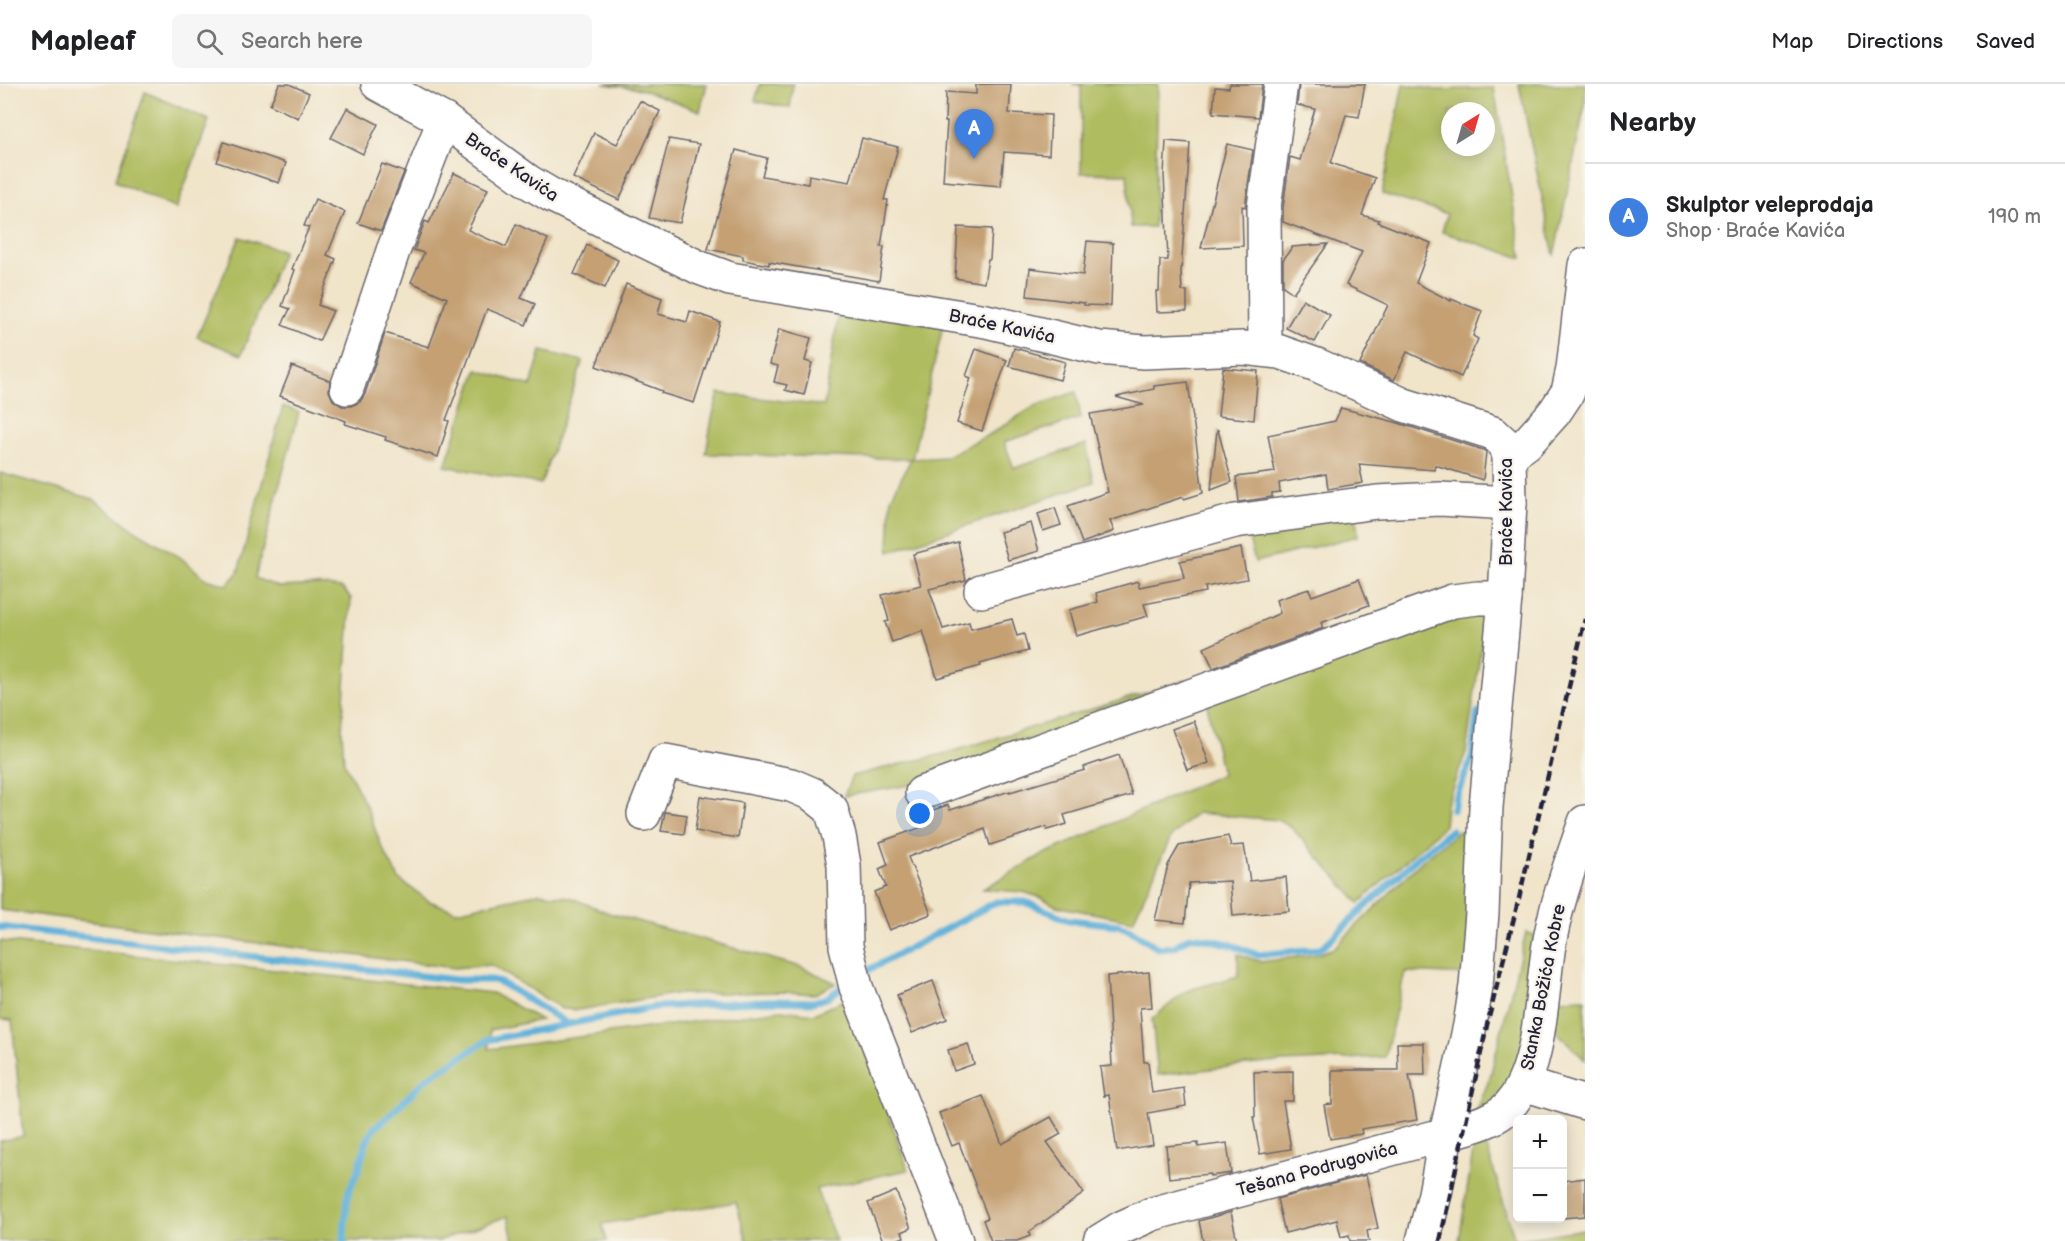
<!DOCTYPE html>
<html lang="en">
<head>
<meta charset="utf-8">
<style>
  :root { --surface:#fff; --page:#f6f6f6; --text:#202124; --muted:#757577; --line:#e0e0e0; --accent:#0b8043 }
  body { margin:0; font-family:"Balsamiq Sans",sans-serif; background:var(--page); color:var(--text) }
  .controls { position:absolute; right:18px; bottom:18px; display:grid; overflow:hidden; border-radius:9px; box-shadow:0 3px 15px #0003 }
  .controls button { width:54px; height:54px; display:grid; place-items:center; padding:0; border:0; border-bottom:2px solid var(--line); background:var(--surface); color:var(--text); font:30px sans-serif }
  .compass { position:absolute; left:1441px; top:18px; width:54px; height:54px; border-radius:50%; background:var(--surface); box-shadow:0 3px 15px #0003; rotate:37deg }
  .you { position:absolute; left:920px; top:730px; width:21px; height:21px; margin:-15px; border:4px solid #fff; border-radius:50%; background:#1a73e8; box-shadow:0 0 0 9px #1a73e833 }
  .badge { display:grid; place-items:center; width:39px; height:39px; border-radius:50%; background:var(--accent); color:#fff; font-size:20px; font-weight:700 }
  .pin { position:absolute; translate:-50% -50px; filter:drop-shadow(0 2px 3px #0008) }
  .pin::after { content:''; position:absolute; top:32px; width:21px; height:18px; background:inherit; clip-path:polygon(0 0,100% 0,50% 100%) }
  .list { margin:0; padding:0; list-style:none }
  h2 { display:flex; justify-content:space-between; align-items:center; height:78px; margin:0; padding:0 24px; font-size:26px }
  h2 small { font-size:20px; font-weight:400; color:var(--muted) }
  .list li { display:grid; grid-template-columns:39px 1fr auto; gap:18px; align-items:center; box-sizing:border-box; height:108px; padding:0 24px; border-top:2px solid var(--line) }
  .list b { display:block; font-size:22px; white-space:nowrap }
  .list p { margin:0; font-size:20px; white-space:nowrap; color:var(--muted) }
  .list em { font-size:20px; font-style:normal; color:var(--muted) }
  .icon { flex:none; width:33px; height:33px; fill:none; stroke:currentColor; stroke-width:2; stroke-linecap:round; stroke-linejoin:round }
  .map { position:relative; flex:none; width:1585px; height:1157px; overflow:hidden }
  header { display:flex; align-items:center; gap:36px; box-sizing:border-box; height:84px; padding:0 30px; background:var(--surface); border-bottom:2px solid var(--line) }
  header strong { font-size:28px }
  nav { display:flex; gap:33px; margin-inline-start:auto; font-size:21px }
  .search { width:420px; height:54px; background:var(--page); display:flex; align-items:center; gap:15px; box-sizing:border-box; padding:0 21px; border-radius:9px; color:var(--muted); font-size:22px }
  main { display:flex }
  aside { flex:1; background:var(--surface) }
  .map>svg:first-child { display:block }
  .green { fill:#afbc5f; stroke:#686f4d; stroke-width:1.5; fill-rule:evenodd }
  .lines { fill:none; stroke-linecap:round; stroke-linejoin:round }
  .stream { stroke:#5fb0da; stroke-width:7 }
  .building { fill:#c4a073 }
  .minor-casing { stroke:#6a666d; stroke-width:36 }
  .minor { stroke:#fff; stroke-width:33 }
  .rail { stroke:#22223b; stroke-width:4.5; stroke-dasharray:9 4.5; stroke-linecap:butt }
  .labels { text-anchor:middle; stroke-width:4.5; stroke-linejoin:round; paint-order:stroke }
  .street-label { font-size:18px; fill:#22223b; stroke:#f7f3e8 }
</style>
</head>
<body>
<header>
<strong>Mapleaf</strong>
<div class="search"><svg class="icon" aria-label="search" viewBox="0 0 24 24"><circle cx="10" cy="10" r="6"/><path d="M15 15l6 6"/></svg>Search here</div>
<nav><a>Map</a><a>Directions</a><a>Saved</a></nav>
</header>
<main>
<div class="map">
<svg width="1585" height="1157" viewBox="0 0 1585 1157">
  <rect width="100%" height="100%" fill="#f7f3e8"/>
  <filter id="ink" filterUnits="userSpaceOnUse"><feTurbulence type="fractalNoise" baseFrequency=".0167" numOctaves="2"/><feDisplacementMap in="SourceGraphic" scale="12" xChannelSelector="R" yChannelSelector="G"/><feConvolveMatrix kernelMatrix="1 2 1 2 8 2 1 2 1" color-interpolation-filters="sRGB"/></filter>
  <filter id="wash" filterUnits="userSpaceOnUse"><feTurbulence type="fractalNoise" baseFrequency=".008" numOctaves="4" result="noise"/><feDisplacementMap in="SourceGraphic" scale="24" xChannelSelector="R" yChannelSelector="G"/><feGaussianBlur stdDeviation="1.35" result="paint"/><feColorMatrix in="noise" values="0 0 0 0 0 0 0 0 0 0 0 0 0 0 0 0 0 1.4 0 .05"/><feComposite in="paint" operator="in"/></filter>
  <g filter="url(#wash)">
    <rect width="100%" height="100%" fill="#f0e4c9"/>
    <g class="green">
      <path d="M604,0H707L700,27L641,5Z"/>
      <path d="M760,0H793L790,24L755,17Z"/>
      <path d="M1072,0H1158L1154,143H1131L1127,90L1081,89V1Z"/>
      <path d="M1403,0L1436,6L1494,4L1522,174L1442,148L1447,130L1382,110ZM1450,27H1486V63H1450Z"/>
      <path d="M1519,0H1585V21L1554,172Z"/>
      <path d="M145,8L209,36L176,125L115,97Z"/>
      <path d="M240,153L283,167L241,271L197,253Z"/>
      <path d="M839,226L943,242L912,375L945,373L992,349L1035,322L1076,308L1081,334L1004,358L1014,384L1086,360L1094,398L889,468L891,414L911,375L706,370L712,334L719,309L824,322Z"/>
      <path d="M541,267L583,277L541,400L445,382L477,286L531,302Z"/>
      <path d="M283,322L299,328L255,494L279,503L318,501L342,504L351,514L342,647L344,678L368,726L380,759L399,795L429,817L456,827L539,809L569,813L609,829L801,883L836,899L815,910L783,908L674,910L578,926L562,925L491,881L454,884L0,826V389L93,415L133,445L180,473L206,495L227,501L238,488Z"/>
      <path d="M1356,430L1358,452L1255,478L1246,444Z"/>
      <path d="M1461,523L1486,530L1466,668L1446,720L1444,742L1359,819L1291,743L1278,736L1197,729L1171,753L1133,837L1056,822L1042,814L1023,808L983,805L1040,772L1222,690L1206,616Z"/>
      <path d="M1188,596L910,701L844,712L852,692L947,669Z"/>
      <path d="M1459,747L1474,752L1469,891L1405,888L1385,973L1265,979L1158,991L1152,935L1186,907L1238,892V870L1261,878L1318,870L1334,864L1423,776Z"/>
      <path d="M1526,848L1534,851L1526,955L1512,997L1474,1034L1490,993Z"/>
      <path d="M0,857L492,909L541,936L490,946L489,965L781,926L814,930L848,914L908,1086L816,1105L836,1157H747L736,1118L602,1140L607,1157H513L508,1132L438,1157H0V1057L23,1052L12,936L0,935Z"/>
      <path d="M1585,914V976L1556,947L1552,940L1554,915Z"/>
      <path d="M1484,1054L1515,1156L1585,1145V1157H1459L1475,1055Z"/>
    </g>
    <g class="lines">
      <g class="stream">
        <path d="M1453,725L1455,715L1472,674L1478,629"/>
        <path d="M0,843L457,896H493L503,900L568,940"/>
        <path d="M863,889L996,818H1025L1069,836L1118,841L1130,846L1158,864L1174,863L1190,853H1198L1229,860L1258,871L1318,865L1325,861L1418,773L1452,746"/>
        <path d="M344,1157L345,1136L349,1106L358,1087L366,1059L374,1044L387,1034L426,995L488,956L655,923L769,917L813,918L827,914L846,900"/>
      </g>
    </g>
    <g id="blocks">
      <g class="building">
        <path d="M279,0H289L309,9L298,34L270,21Z"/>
        <path d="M976,0H1011L1009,29L1051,31L1049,71L1004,68L1001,102L943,97L947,38H945L946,8L976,10Z"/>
        <path d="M1230,0H1262L1258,33L1213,29L1215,3L1229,4Z"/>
        <path d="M1299,0H1365L1359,33L1346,31L1331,79L1375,94L1362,131L1379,136L1378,138L1431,159L1416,199L1451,217V215L1482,227L1473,252L1478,255L1461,293L1407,268L1394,296L1360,280L1388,221L1346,201L1362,168L1283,138V124L1290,73L1300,76L1315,25L1297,21Z"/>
        <path d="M640,17L660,27L619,116L573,94L594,49L617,60Z"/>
        <path d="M347,24L378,40L363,70L331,54Z"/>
        <path d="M862,54L898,63L884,116H888L881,163H884L879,197L769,178V181L743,176V172L708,165L736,66L767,74L762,92L808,100L809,91L850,98Z"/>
        <path d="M669,55L699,60L680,139L649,134Z"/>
        <path d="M1166,57L1190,59L1181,188L1182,207H1187V227L1157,228L1156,207H1159L1160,176H1168L1164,90Z"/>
        <path d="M224,58L286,79L279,99L217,78Z"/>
        <path d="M1227,60L1253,66L1245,123L1242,122L1243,162L1201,164Z"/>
        <path d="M382,80L404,88L381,147L358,139Z"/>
        <path d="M454,89L488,105L468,146L506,163L516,140L548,155L521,214L535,220L526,241L487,225L446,336L449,337L438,373L385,356L386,353L345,340L346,337L280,312L292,282L330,297L329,307L333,316L342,322H351L360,318L365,310L385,249L429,263L447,214L411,198L424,169L414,166L425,137L429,139Z"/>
        <path d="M315,115L345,128L327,171L336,175L318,221L333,227L319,257L282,241L290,225L282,222L295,186L292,185L309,143L304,142Z"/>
        <path d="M958,143L992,145L990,175H988L984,199L955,194Z"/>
        <path d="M1087,157L1113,159L1111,222L1084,221V219L1027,212L1030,184L1083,191Z"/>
        <path d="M1328,160L1293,209L1283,202V176L1292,163Z"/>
        <path d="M587,161L618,176L605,204L574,190Z"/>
        <path d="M626,200L662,214L658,230L687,238L690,227L720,238L694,319L661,309L662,307L596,282Z"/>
        <path d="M1303,215L1330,231L1315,258L1286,244Z"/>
        <path d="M779,245L811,254L805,277L812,279L804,311L785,306L787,301L774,298L778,282L770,280Z"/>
        <path d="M1014,264L1065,278L1060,296L1009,282Z"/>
        <path d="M976,265L1007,276L982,347L957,339L971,294L966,292Z"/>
        <path d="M1223,284L1258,287L1254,336L1218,332Z"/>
        <path d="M1188,298L1203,409L1184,415L1183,413L1110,437L1114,447L1082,459L1068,422L1108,408L1090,330L1144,321L1116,313L1154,305V302Z"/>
        <path d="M1341,324L1395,338L1483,366L1486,368L1483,396L1435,381L1434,386L1359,380L1363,399L1328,405L1326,390L1279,399L1280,408L1272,409V413L1239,418L1236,393L1275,388L1268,351L1335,337Z"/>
        <path d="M1217,346H1218L1232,398L1211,406Z"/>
        <path d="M1055,424L1061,441L1043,447L1038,430Z"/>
        <path d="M1031,439L1039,467L1008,476L1000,448Z"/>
        <path d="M958,458L966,496L929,505L943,545L969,538L971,545L1012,535L1017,552L1024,550L1028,567L980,580L981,582L937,594L923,547L892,558L885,538L889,537L882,511L921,501L913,470Z"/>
        <path d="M1241,464L1247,495L1205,503L1206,508L1144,520L1148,532L1076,552L1069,526L1098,518L1096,509L1138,497L1139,503L1184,494L1180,477Z"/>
        <path d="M1359,495L1369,521L1321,539L1323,544L1213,584L1204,564L1280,529L1276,516L1309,505L1312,512Z"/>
        <path d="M1194,637L1209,679L1187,686L1172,645Z"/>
        <path d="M1119,671L1132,711L1064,731L1067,740L1047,746L1046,743L990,761L985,745L908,773L931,830L889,846L874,808L886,803L879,785L888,781L880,758L922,743L918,731L948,721L950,726L1010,707V708L1085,686L1084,683Z"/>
        <path d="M700,712L743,719L738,754L695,747Z"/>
        <path d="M665,728L687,731L684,750L661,747Z"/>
        <path d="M1228,752L1231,762L1244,761L1250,797L1286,793L1289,827L1233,832L1230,797L1189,799L1185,839L1155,836L1168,781L1179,762Z"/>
        <path d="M1149,888L1152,923L1140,924L1144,978H1148L1152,1009L1184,1004L1186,1022L1148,1029L1153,1061L1117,1067L1109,1011L1104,1012L1100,983L1112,982L1107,892Z"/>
        <path d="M933,897L947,935L912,949L897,911Z"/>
        <path d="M1397,959H1424L1425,991H1409L1417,1036L1361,1045L1362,1050L1330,1055L1324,1021L1332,1020V986H1398Z"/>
        <path d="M968,960L974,980L954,987L948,966Z"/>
        <path d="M1293,987V1017H1283L1291,1065L1260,1070L1253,1033H1255L1254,988Z"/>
        <path d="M983,1012L1002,1060L1051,1033L1061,1050L1047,1058L1084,1109L1029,1148L1030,1152L1017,1157H991L983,1136L988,1134L959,1059L952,1062L939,1029Z"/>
        <path d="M1198,1059V1063L1227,1059L1231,1089L1210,1092V1090L1169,1094L1166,1062Z"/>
        <path d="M1366,1091L1378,1144L1367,1147L1369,1157H1350L1349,1151L1341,1153L1337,1136L1285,1149L1277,1115Z"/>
        <path d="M1585,1094V1132L1563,1134V1097Z"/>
        <path d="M896,1107L911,1144L902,1148L904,1153L893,1157H883L868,1119Z"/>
        <path d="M1231,1128L1237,1157H1203L1199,1137Z"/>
      </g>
    </g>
  </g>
  <g filter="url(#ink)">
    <use href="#blocks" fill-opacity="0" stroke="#6a666d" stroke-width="1.5"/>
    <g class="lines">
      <g class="minor-casing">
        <g id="minor">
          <path d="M378,0L444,36L529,98L551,111L700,184L730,195L986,237L1099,264L1144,268L1243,264L1280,268L1317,281L1404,321L1493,349L1505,360L1509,372L1510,419L1505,514L1486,723L1482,829L1476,902L1470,941L1446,1050L1435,1110L1423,1157"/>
          <path d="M1265,266L1264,123L1281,0"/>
          <path d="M347,304L393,167L444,36"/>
          <path d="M1509,372L1527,359L1554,329L1568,308L1573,285L1585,181"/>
          <path d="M981,507L1235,437L1377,418L1440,415L1510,419"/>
          <path d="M922,709L1453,517L1478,514H1505"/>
          <path d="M644,730L665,677L791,701L812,710L831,725L839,752L844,781L846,862L856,903L956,1157"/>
          <path d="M1524,1000L1585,1019"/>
          <path d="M1100,1157L1121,1144L1152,1130L1446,1050C1466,1043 1492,1039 1508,1023C1542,987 1541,908 1549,861C1556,819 1571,779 1585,738"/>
        </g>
      </g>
      <use href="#minor" class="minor"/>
      <path class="rail" d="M1440,1157L1487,941L1519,814L1585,535"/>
    </g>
  </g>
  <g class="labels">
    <g class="street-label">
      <text transform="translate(512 83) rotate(34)" y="6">Braće Kavića</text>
      <text transform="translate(1002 242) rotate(12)" y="6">Braće Kavića</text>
      <text transform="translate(1506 428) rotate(-90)" y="6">Braće Kavića</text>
      <text transform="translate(1543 903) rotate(-79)" y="6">Stanka Božića Kobre</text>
      <text transform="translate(1317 1085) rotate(-15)" y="6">Tešana Podrugovića</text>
    </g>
  </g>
</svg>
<div class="controls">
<button>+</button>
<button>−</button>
</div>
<svg class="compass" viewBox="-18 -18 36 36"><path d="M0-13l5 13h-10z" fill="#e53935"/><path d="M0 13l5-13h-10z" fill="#757577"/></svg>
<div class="you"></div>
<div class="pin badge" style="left:974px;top:75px;background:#3f7fe0">A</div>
</div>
<aside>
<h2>Nearby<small></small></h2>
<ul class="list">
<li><span class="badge" style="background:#3f7fe0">A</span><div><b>Skulptor veleprodaja</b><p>Shop · Braće Kavića</p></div><em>190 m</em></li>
</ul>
</aside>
</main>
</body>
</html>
